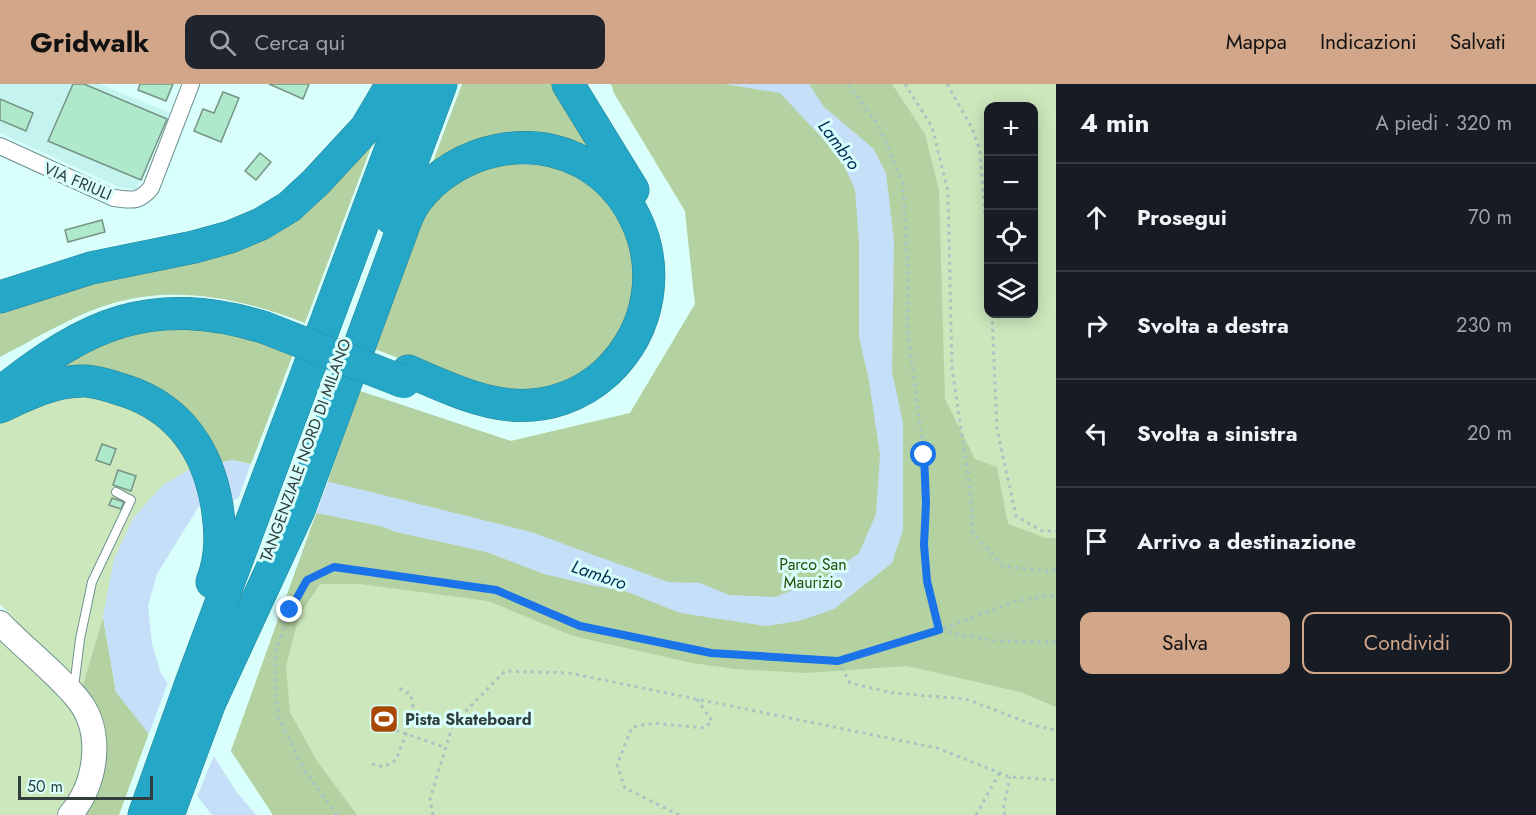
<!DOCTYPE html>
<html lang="it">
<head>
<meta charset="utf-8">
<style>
  :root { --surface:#171b24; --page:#20242c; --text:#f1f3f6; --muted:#9ea1a6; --line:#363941; --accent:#d1a689 }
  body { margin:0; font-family:Jost,sans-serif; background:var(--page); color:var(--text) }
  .controls { position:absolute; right:18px; top:18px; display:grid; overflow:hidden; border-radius:12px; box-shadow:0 3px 15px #0003 }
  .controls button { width:54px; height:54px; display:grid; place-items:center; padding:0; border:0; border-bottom:2px solid var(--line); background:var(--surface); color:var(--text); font:30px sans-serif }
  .scale { position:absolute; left:18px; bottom:15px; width:135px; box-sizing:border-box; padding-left:6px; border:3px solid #303f3e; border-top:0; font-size:16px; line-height:21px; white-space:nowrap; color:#303f3e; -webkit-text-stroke:4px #d9fffc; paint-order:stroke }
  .stop { position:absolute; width:18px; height:18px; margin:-14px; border:4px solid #1a73e8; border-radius:50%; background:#fff }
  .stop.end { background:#1a73e8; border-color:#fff; box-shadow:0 2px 6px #0008 }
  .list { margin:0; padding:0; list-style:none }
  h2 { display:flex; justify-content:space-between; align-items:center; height:78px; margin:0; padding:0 24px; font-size:26px }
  h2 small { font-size:20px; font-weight:400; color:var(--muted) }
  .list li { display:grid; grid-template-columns:39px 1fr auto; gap:18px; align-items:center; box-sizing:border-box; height:108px; padding:0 24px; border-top:2px solid var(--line) }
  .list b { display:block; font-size:22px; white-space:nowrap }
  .list em { font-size:20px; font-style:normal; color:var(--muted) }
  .actions { display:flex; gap:12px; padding:18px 24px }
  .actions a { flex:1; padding:14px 0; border:2px solid var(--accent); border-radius:12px; text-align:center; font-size:21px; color:var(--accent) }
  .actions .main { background:var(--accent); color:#111 }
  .icon { flex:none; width:33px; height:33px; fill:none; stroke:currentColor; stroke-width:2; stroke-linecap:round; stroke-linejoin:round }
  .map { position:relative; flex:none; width:1056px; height:731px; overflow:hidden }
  header { display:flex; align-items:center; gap:36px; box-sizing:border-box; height:84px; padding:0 30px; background:var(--accent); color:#111 }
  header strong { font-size:28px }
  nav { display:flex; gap:33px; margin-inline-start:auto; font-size:21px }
  .search { width:420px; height:54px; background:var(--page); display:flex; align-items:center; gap:15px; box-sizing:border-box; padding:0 21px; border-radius:12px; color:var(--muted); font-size:22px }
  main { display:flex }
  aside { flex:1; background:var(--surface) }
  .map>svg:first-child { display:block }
  .built { fill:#c5f4f0 }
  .green { fill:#cde7bc; fill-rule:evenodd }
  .forest { fill:#b4d1a1 }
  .water { fill:#c6dff8 }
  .pier { fill:#d9fffc }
  .building { fill:#aee9cb; stroke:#779384; stroke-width:1.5 }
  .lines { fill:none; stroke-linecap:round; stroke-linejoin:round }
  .lane-casing { stroke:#6e918f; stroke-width:10 }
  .street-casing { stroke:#6e918f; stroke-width:18 }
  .secondary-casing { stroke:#6e918f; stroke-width:26 }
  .highway-casing { stroke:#298397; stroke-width:33 }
  .path { stroke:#a5c4c2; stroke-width:3; stroke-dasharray:3 4.5; stroke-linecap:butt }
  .lane { stroke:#fff; stroke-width:8 }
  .street { stroke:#fff; stroke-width:16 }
  .secondary { stroke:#fff; stroke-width:24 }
  .highway { stroke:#25a7c7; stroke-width:32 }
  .highway-bridge-casing { stroke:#298397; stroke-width:33; stroke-linecap:butt }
  .highway-bridge { stroke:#25a7c7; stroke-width:32 }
  .route { stroke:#1a73e8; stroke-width:8 }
  .labels { text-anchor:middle; stroke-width:6; stroke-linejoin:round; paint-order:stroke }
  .street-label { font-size:16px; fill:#303f3e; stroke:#d9fffc }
  .park-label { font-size:16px; fill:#2b4d07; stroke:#d9fffc }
  .poi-label { font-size:16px; font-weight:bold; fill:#303f3e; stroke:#d9fffc; text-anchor:start }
  .water-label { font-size:18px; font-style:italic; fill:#002f54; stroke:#d9fffc }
</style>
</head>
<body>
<header>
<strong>Gridwalk</strong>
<div class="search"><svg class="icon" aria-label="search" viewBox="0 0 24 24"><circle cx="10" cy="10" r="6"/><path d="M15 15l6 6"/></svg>Cerca qui</div>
<nav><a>Mappa</a><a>Indicazioni</a><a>Salvati</a></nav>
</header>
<main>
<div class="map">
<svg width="1056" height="731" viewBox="0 0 1056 731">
  <rect width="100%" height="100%" fill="#d9fffc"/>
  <path class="built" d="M0,0H100L170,29L136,106L119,103L0,49Z"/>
  <g class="green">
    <path d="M611,0H1056V731H273L231,667L360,307L511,357L630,329L695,220L685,127L614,9ZM988,22H1034V230H988Z"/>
    <path d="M74,305L157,328L195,384L114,475L103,533L82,604L0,520V337Z"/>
    <path d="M0,546L82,637L87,677L62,731H0Z"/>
  </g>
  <g class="forest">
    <path d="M462,0H557L603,75L432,80Z"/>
    <path d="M611,0H892L925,50L939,106L945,315L975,375L997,383L1008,440L1046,454H1056V623L1020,608L907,582L806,589L735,585L692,579L573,552L488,517L360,500H320L299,532L286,582L290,628L317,677L357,731H273L231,667L360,307L511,357L630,329L695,220L685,127L614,9Z"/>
    <path d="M376,50L305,239C246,216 183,202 121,217C80,227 37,254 0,273V223L63,201L161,185Z"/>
    <path d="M478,79L577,82L633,142L635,242L578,298L508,311L411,279L367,262L417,132Z"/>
    <path d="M171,237L295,265L251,380L232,376L219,379L193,337L42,292L73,267Z"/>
    <path d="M103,533L116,608L149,649L119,731H78L92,716L82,604Z"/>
  </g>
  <path class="water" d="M725,0H809L824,23L873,64L886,89L894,157L892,288L903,339V446L892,479L834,525L799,537L766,542L680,529L625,507L590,501L544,490L486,468L396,448L380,442L242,414L199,422L157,490L148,522L152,560L161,589L236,707L256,731H212L116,608L103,533L114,475L133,434L163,401L190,385L232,376L355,404L531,448L668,498L700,499L729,511L775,513L826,493L859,469L876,430L880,371L869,297L859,253V158L855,106L840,73L780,9Z"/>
  <g class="pier">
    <path d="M252,377L329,395L315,432L242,417L237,418Z"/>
    <path d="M169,596L215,669L196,715L148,652Z"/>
  </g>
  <g class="building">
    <path d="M73,0H84L167,35L141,96L48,57Z"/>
    <path d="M140,0H173L166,17L138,6Z"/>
    <path d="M269,0H309L303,15Z"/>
    <path d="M223,8L239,14L221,58L194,47L203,25L214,29Z"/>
    <path d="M0,15L33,29L26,47L0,36Z"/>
    <path d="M260,69L271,78L256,96L245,87Z"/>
    <path d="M102,136L105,148L68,158L65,146Z"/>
    <path d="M102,360L116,365L110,381L96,376Z"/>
    <path d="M118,386L136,392L131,407L113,401Z"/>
    <path d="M112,414L124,418L121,425L109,421Z"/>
  </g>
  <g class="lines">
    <g class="lane-casing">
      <path id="lane" d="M74,603L80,555L92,498L131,416L116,408"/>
    </g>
    <g class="street-casing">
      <path id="street" d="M0,62L114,114C132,116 138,119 151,104L191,0"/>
    </g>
    <g class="secondary-casing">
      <path id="secondary" d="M0,539C24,564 53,586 76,613C105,646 97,700 70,731"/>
    </g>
    <g class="highway-casing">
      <g id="highway">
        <path d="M568,0L633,106"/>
        <path d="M391,134L441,0"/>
        <path d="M0,213L91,184L194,163L230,153L261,140L289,123L316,98L366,44L392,0"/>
        <path d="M0,309C87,239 151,210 263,243"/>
        <path d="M0,323C27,310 55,296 86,297C100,298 113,303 126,307C180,325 208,367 217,422C221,448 222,472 212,498"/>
        <path d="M212,614L299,426L404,141C407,133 411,124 416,117C436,90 467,72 499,66C626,43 700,198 607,288C581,312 547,324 511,321C476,318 441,301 408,287"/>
        <path d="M144,731L191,599L415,0"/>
        <path d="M168,731L219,594"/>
      </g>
    </g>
    <g class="path">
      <path d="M848,0L879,42L903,101L908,191L907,242L924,371L926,419L924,461L927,497L939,546"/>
      <path d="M905,0L932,43L948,107L952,285L970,404L973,450L1003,482L1045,487L1056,486"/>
      <path d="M947,0L972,44L980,67L988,168"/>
      <path d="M992,230L997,345L1016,432L1042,447H1056"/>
      <path d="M941,547L996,557L1056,558"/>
      <path d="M838,577L850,599L893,609L966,615L1037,642L1056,646"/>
      <path d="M389,644L444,663"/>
      <path d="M372,680L384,683L396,676L414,629L411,611L399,604"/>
      <path d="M337,731L304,686L279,634L275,606V570L290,526L307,496L334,483L496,506L580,542L711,569L838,577L939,546L1016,517L1056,511"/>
      <path d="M433,731L430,715L453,640L505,587L569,589L937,664L1010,693L1056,696"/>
      <path d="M679,731L625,704L617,681L632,643L654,639L705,644L712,637L697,615"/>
      <path d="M976,731L1000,688"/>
      <path d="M1005,731L1003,726L1010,693"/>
    </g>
    <use href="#lane" class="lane"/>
    <use href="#street" class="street"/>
    <use href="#secondary" class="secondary"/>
    <use href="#highway" class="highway"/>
    <g class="highway-bridge-casing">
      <path id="highway-bridge" d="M263,243L404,298"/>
    </g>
    <use href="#highway-bridge" class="highway-bridge"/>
  </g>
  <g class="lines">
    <path class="route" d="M290,526L307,496L334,483L496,506L580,542L711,569L838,577L939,546L927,497L924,461L926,419L924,371"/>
  </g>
  <defs>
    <g id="stadium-square" transform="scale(1.5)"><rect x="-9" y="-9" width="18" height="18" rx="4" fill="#a94803" stroke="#d9fffc"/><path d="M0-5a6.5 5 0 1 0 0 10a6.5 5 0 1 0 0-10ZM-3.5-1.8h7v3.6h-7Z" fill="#fff"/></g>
  </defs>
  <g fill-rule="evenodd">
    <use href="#stadium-square" x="384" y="635"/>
  </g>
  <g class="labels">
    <g class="street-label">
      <text transform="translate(78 97) rotate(23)" y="6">VIA FRIULI</text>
      <text transform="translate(305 366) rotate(-70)" y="6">TANGENZIALE NORD DI MILANO</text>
    </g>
    <g class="park-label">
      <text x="813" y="486">Parco San<tspan x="813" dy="18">Maurizio</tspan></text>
    </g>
    <g class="poi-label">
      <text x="405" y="641">Pista Skateboard</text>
    </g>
    <g class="water-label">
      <text transform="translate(839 61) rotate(53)" y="6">Lambro</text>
      <text transform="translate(599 491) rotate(19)" y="6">Lambro</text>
    </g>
  </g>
</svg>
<div class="controls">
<button>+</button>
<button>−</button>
<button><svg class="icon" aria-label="locate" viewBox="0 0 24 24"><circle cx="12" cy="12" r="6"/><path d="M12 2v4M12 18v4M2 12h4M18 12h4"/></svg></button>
<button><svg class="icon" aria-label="layers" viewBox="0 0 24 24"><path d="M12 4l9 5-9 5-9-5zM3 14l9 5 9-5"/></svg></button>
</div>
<div class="scale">50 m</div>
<div class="stop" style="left:924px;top:371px"></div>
<div class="stop end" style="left:290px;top:526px"></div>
</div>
<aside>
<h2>4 min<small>A piedi · 320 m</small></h2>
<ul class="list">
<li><svg class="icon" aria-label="ahead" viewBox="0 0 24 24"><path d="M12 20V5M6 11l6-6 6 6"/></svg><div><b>Prosegui</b></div><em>70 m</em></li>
<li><svg class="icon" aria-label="right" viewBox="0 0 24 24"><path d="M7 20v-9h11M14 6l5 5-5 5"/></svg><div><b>Svolta a destra</b></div><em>230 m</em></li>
<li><svg class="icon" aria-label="left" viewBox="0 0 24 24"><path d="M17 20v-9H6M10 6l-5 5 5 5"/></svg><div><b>Svolta a sinistra</b></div><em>20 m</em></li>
<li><svg class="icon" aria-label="arrive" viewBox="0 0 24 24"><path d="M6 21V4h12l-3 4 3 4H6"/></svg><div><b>Arrivo a destinazione</b></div></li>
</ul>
<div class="actions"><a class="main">Salva</a><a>Condividi</a></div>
</aside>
</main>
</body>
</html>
